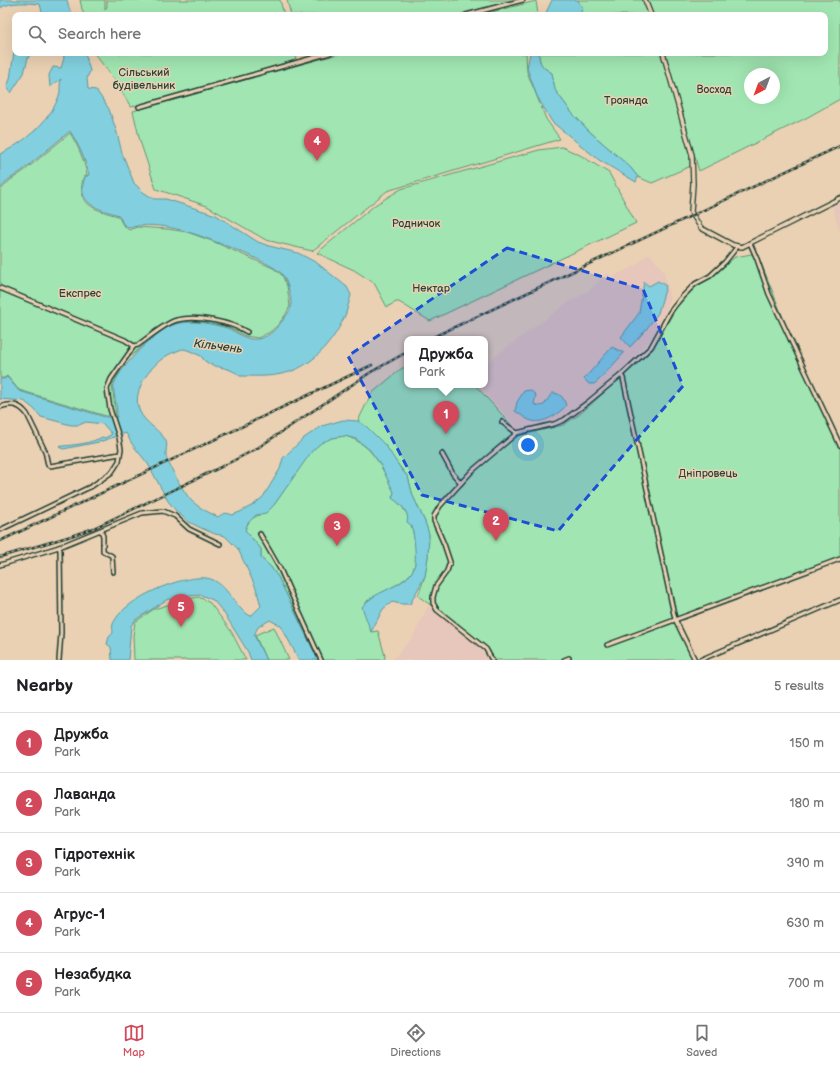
<!DOCTYPE html>
<html lang="en">
<head>
<meta charset="utf-8">
<style>
  :root { --surface:#fff; --page:#f2f2f2; --text:#202124; --muted:#757577; --line:#e0e0e0; --accent:#d1495b }
  body { margin:0; font-family:"Balsamiq Sans",sans-serif; background:var(--page); color:var(--text) }
  .compass { position:absolute; left:744px; top:68px; width:36px; height:36px; border-radius:50%; background:var(--surface); box-shadow:0 4px 16px #0002; rotate:221deg }
  .you { position:absolute; left:528px; top:445px; width:14px; height:14px; margin:-10px; border:3px solid #fff; border-radius:50%; background:#1a73e8; box-shadow:0 0 0 6px #1a73e833 }
  .badge { display:grid; place-items:center; width:26px; height:26px; border-radius:50%; background:var(--accent); color:#fff; font-size:13px; font-weight:700 }
  .pin { position:absolute; translate:-50% -33px; filter:drop-shadow(0 1px 2px #0008) }
  .pin::after { content:''; position:absolute; top:21px; width:14px; height:12px; background:inherit; clip-path:polygon(0 0,100% 0,50% 100%) }
  .popup { position:absolute; left:404px; top:336px; width:84px; height:52px; box-sizing:border-box; display:grid; place-content:center; border-radius:8px; background:var(--surface); filter:drop-shadow(0 1px 3px #0005); font-size:13px; white-space:nowrap; color:var(--muted) }
  .popup b { font-size:15px; color:var(--text) }
  .popup::after { content:''; position:absolute; left:50%; top:100%; margin-left:-8px; border:8px solid transparent; border-top-color:var(--surface) }
  .list { margin:0; padding:0; list-style:none }
  h2 { display:flex; justify-content:space-between; align-items:center; height:52px; margin:0; padding:0 16px; font-size:17px }
  h2 small { font-size:13px; font-weight:400; color:var(--muted) }
  .list li { display:grid; grid-template-columns:26px 1fr auto; gap:12px; align-items:center; box-sizing:border-box; height:60px; padding:0 16px; border-top:1px solid var(--line) }
  .list b { display:block; font-size:15px; white-space:nowrap }
  .list p { margin:0; font-size:13px; white-space:nowrap; color:var(--muted) }
  .list em { font-size:13px; font-style:normal; color:var(--muted) }
  .icon { flex:none; width:22px; height:22px; fill:none; stroke:currentColor; stroke-width:2; stroke-linecap:round; stroke-linejoin:round }
  .map { position:relative; flex:none; width:840px; height:660px; overflow:hidden }
  .search { position:absolute; background:var(--surface); box-shadow:0 4px 16px #0002; left:12px; right:12px; top:12px; height:44px; display:flex; align-items:center; gap:10px; box-sizing:border-box; padding:0 14px; border-radius:8px; color:var(--muted); font-size:15px }
  .sheet { height:352px; background:var(--surface) }
  nav { display:flex; justify-content:space-around; align-items:center; box-sizing:border-box; height:56px; border-top:1px solid var(--line); background:var(--surface); font-size:11px; color:var(--muted) }
  nav a { display:grid; justify-items:center; gap:2px }
  nav .on { color:var(--accent) }
  .map>svg:first-child { display:block }
  .built { fill:#e7c6bb }
  .green { fill:#a1e6b2; stroke:#609273; fill-rule:evenodd }
  .water { fill:#82d0df; stroke:#5a959b }
  .lines { fill:none; stroke-linecap:round; stroke-linejoin:round }
  .minor-casing { stroke:#1f3d34; stroke-width:6 }
  .tertiary-casing { stroke:#1f3d34; stroke-width:6 }
  .minor { stroke:#ebd1b3; stroke-width:3 }
  .tertiary { stroke:#ebd1b3; stroke-width:3.5 }
  .rail-casing { stroke:#1f3d34; stroke-width:2.5 }
  .rail { stroke:#ebd1b3; stroke-width:1; stroke-dasharray:3; stroke-linecap:butt }
  .marked { fill:#1d4ed8; fill-opacity:0.2; stroke:#1d4ed8; stroke-width:3; stroke-dasharray:8 5; stroke-linejoin:round }
  .labels { text-anchor:middle; stroke-width:3; stroke-linejoin:round; paint-order:stroke }
  .park-label { font-size:11px; fill:#26453a; stroke:#ebd1b3 }
  .water-label { font-size:12px; font-style:italic; fill:#24443d; stroke:#ebd1b3 }
</style>
</head>
<body>
<div class="map">
<svg width="840" height="660" viewBox="0 0 840 660">
  <rect width="100%" height="100%" fill="#ebd1b3"/>
  <filter id="ink" filterUnits="userSpaceOnUse"><feTurbulence type="fractalNoise" baseFrequency=".025" numOctaves="2"/><feDisplacementMap in="SourceGraphic" scale="8" xChannelSelector="R" yChannelSelector="G"/><feConvolveMatrix kernelMatrix="1 2 1 2 8 2 1 2 1" color-interpolation-filters="sRGB"/></filter>
  <g filter="url(#ink)">
    <g class="built">
      <path d="M840,202V232L832,206Z"/>
      <path d="M649,253L664,272L670,300L657,333L626,365L587,401L566,415L541,426L520,431L478,385H485V364L566,304L589,291L607,273L612,277L636,265Z"/>
      <path d="M428,606L487,653L490,660H392L413,637Z"/>
    </g>
    <g class="green">
      <path d="M80,0H105V9L107,7V0H280L284,15H84L82,9Z"/>
      <path d="M287,0H514L458,15H291Z"/>
      <path d="M578,0H646L651,15H579L583,8L578,2Z"/>
      <path d="M648,0H840V99L806,118L699,171L665,53H825V15H653ZM750,74H774V98H750Z"/>
      <path d="M536,1L538,15H479Z"/>
      <path d="M94,53H295L296,60L131,107L114,79Z"/>
      <path d="M342,53H526L527,72L546,119L560,139L387,191L312,251L266,240L207,206L156,189L140,141L133,111Z"/>
      <path d="M539,53H662L693,165L652,183L638,177L630,167L589,131L572,113L555,90L552,73C542,67 539,64 539,53Z"/>
      <path d="M70,133C78,146 84,159 87,175L84,176C74,205 96,210 118,216L123,225L129,230L137,227L167,229L187,232L212,241L273,268L282,275L287,286L290,306L286,314L278,325L270,332L258,338L245,336L228,327L204,322L190,321L170,325L147,342L129,358L122,368L112,385L116,416H106L19,390L7,376L4,378H0V191L9,181L24,171Z"/>
      <path d="M562,147L580,155L609,173L636,223L430,321L399,302H396L387,307L374,283L354,270L317,253L375,205L401,189L539,150Z"/>
      <path d="M757,253L817,402L840,449V560L807,574L676,622L694,660H495L489,650L457,624L418,596L425,576L428,557L429,535L425,522L413,496L408,477L393,458L358,421L371,394L401,369L407,366V385H475L517,431L518,436L563,425L580,414L653,349L676,308L695,288L716,273L735,257Z"/>
      <path d="M345,436C373,444 382,468 394,492L392,498C397,501 402,506 405,511C413,522 421,562 411,573C400,586 381,591 367,601L371,632L378,631L385,656L384,660H318L278,577L270,566L261,558V549L245,530C252,511 262,519 273,506C287,489 305,453 322,442C329,438 337,437 345,436Z"/>
      <path d="M199,597L210,603L231,631L246,660H134L133,636L135,622L154,609L187,599Z"/>
      <path d="M274,627L289,660H266L255,635Z"/>
    </g>
    <g class="water">
      <path d="M0,0H67L69,8L72,15H40L42,12L40,4C27,3 12,1 0,8Z"/>
      <path d="M552,0H578V2L583,8L579,15H545Z"/>
      <path d="M15,45V53H31L28,58L24,73L11,93L7,87L10,79Z"/>
      <path d="M63,53H85L90,71L87,78L88,89L96,90L109,109L117,133L122,153L134,183L143,192L154,199H166L216,215L258,242L269,246L298,253L317,263L347,287L351,295C349,301 348,307 346,313C335,341 311,369 281,374C268,377 254,376 240,376C228,364 208,370 201,356C196,354 189,350 184,349C181,349 177,351 175,352C157,357 133,386 138,406C141,421 156,427 165,439C169,445 164,452 167,459C171,469 186,497 194,503C201,509 210,513 218,517C223,513 226,512 232,515L240,512L253,505L263,497L280,469L283,458L304,438L322,426L343,420L358,421L367,427L386,446L401,469L408,477L413,496L425,522L429,534L428,557L425,576L410,604H401L392,602L383,609L371,632L362,607C365,603 369,600 373,597C387,588 413,582 415,563C416,551 414,538 412,526L407,522C410,511 399,503 392,498L394,492L380,464L370,450L356,439L345,436L332,438L321,443L312,451L274,505L266,513L256,515L248,523L245,530L261,549V558L270,566L278,577L318,660H299L281,626L270,620L258,627L254,635L266,660H251L248,652L224,613L213,600L201,595L188,596L177,600L168,599L135,620L131,626L128,660H112L111,647L107,644L109,637L113,633C113,630 112,626 113,624C123,599 181,575 206,578C223,580 232,600 242,610C245,612 247,614 250,616L253,614L261,606L256,588L238,549L225,536L215,534L201,528L189,522L177,512L168,501L148,464L132,444L126,433L99,442L63,449L59,447C64,445 67,446 72,445C82,444 93,442 102,437L105,438L112,434L103,424L86,422L79,425H71L41,417L34,409L24,401L0,399V379H4L7,377L19,391L105,417H117C118,408 112,390 114,384C122,365 152,335 170,326C184,320 202,322 215,325C219,326 223,327 227,328C237,332 246,341 258,339C270,337 279,326 286,316C288,314 291,309 291,306C292,298 287,280 282,274C273,263 219,243 203,237C182,229 150,221 129,228L123,224L119,215C98,209 75,204 85,177L89,175C85,159 79,145 70,131L23,170L8,180L0,189V154C24,143 54,118 60,92C60,87 60,83 61,79L50,87L49,75L53,67L61,68L64,58Z"/>
      <path d="M530,53H539C539,64 542,67 552,73L555,90L572,113L589,131L630,167L638,177L636,182L599,160L552,122L537,96L527,68Z"/>
      <path d="M658,281L666,286L658,313L645,331L630,347L621,337L639,313L644,282L649,286Z"/>
      <path d="M612,347L624,353L598,381L594,384H589L584,379Z"/>
      <path d="M530,390L536,395L534,404L539,406L544,405L552,393C561,393 564,398 566,406C558,414 544,424 532,421C527,420 520,414 515,411L517,402L524,391Z"/>
    </g>
    <g class="lines">
      <g class="minor-casing">
        <g id="minor">
          <path d="M466,15L523,0"/>
          <path d="M139,107L330,53"/>
          <path d="M750,243L757,259L769,294L840,445"/>
          <path d="M0,288L125,340L134,346"/>
          <path d="M621,375L623,378L675,619L695,660"/>
          <path d="M0,407C12,403 19,404 27,414L45,451L48,465L50,466L120,454"/>
          <path d="M502,422L517,433"/>
          <path d="M442,454L453,474L461,483"/>
          <path d="M0,530L92,486L112,472L119,461L121,449L119,437L110,409L107,389L111,379L134,346L138,345C148,338 165,323 177,320C197,315 230,322 247,332"/>
          <path d="M101,531L103,536V551L112,556L113,572"/>
          <path d="M260,534L280,569L321,660"/>
          <path d="M59,547L60,550L61,633L59,660"/>
          <path d="M0,565L59,547L142,513L163,511L175,516L189,529L220,544"/>
          <path d="M607,645L840,559"/>
          <path d="M492,660L486,649L437,610L433,603V597L436,586L447,571L450,562L444,544L434,521V516L440,506L472,471L517,433L554,424L564,420L587,403L621,375L651,347L670,312L681,298L695,284L710,276L725,262L737,247"/>
          <path d="M564,660L569,658"/>
          <path d="M700,660L840,600"/>
        </g>
      </g>
      <g class="tertiary-casing">
        <g id="tertiary">
          <path d="M645,0L651,15"/>
          <path d="M663,53L692,155L693,184L691,212L701,228L733,245L742,247L840,198"/>
        </g>
      </g>
      <use href="#minor" class="minor"/>
      <use href="#tertiary" class="tertiary"/>
      <g class="rail-casing">
        <g id="rail">
          <path d="M429,339L840,146"/>
          <path d="M0,541L372,365"/>
          <path d="M0,557L71,536L94,528L223,466L256,449L371,372L407,352"/>
        </g>
      </g>
      <use href="#rail" class="rail"/>
    </g>
  </g>
  <path class="marked" d="M507,248L643,289L683,386L558,531L422,495L348,356Z"/>
  <g class="labels">
    <g class="park-label">
      <text x="144" y="76">Сільський<tspan x="144" dy="13">будівельник</tspan></text>
      <text x="714" y="93">Восход</text>
      <text x="626" y="104">Троянда</text>
      <text x="416" y="227">Родничок</text>
      <text x="431" y="292">Нектар</text>
      <text x="80" y="297">Експрес</text>
      <text x="708" y="477">Дніпровець</text>
    </g>
    <g class="water-label">
      <text transform="translate(218 346) rotate(7)" y="4">Кільчень</text>
    </g>
  </g>
</svg>
<svg class="compass" viewBox="-18 -18 36 36"><path d="M0-13l5 13h-10z" fill="#e53935"/><path d="M0 13l5-13h-10z" fill="#757577"/></svg>
<div class="you"></div>
<div class="pin badge" style="left:446px;top:434px">1</div>
<div class="popup"><b>Дружба</b>Park</div>
<div class="pin badge" style="left:496px;top:541px">2</div>
<div class="pin badge" style="left:337px;top:546px">3</div>
<div class="pin badge" style="left:317px;top:161px">4</div>
<div class="pin badge" style="left:181px;top:627px">5</div>
<div class="search"><svg class="icon" aria-label="search" viewBox="0 0 24 24"><circle cx="10" cy="10" r="6"/><path d="M15 15l6 6"/></svg>Search here</div>
</div>
<section class="sheet">
<h2>Nearby<small>5 results</small></h2>
<ul class="list">
<li><span class="badge">1</span><div><b>Дружба</b><p>Park</p></div><em>150 m</em></li>
<li><span class="badge">2</span><div><b>Лаванда</b><p>Park</p></div><em>180 m</em></li>
<li><span class="badge">3</span><div><b>Гідротехнік</b><p>Park</p></div><em>390 m</em></li>
<li><span class="badge">4</span><div><b>Агрус-1</b><p>Park</p></div><em>630 m</em></li>
<li><span class="badge">5</span><div><b>Незабудка</b><p>Park</p></div><em>700 m</em></li>
</ul>
</section>
<nav>
<a class="on"><svg class="icon" aria-label="map" viewBox="0 0 24 24"><path d="M3 6l6-2 6 2 6-2v14l-6 2-6-2-6 2zM9 4v14M15 6v14"/></svg>Map</a>
<a><svg class="icon" aria-label="directions" viewBox="0 0 24 24"><path d="M12 3l9 9-9 9-9-9zM9 14v-3h6M13 9l2 2-2 2"/></svg>Directions</a>
<a><svg class="icon" aria-label="saved" viewBox="0 0 24 24"><path d="M7 4h10v16l-5-4-5 4z"/></svg>Saved</a>
</nav>
</body>
</html>
